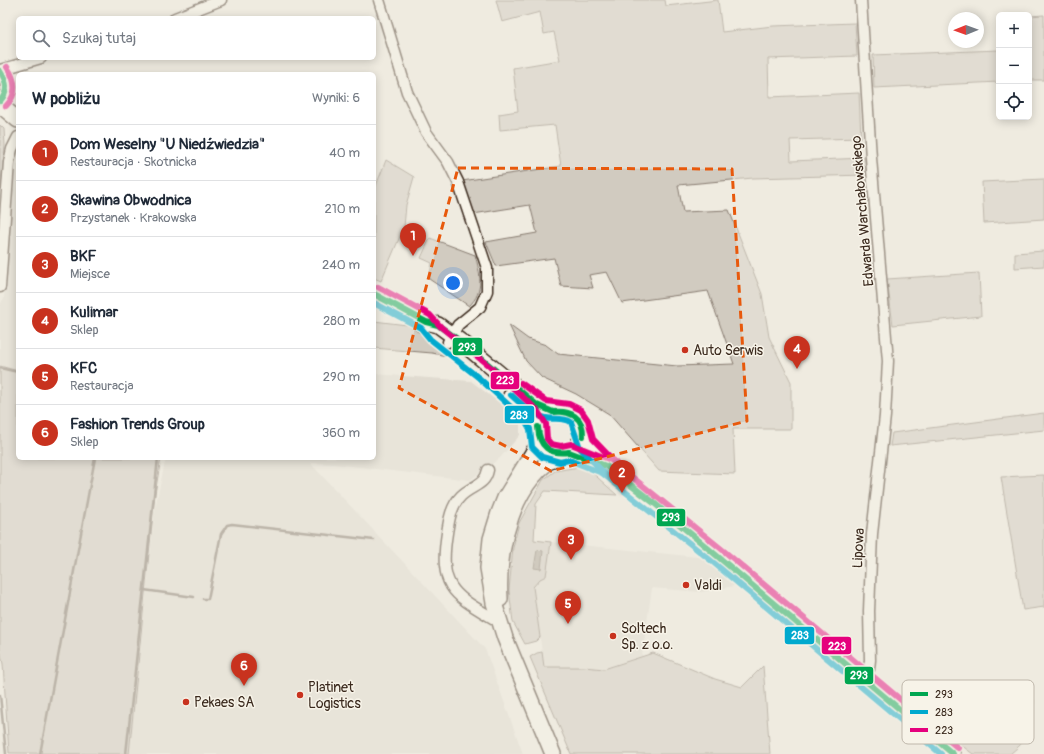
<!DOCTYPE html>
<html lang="pl">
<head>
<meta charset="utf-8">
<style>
  :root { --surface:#fff; --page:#f2f2f3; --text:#1f2937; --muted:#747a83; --line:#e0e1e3; --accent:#c8321e }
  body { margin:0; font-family:Pangolin,sans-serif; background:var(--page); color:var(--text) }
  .controls { position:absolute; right:12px; top:12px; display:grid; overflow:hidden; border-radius:6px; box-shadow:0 2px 10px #0003 }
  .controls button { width:36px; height:36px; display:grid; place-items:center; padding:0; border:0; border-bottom:1px solid var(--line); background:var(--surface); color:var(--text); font:20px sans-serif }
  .compass { position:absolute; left:948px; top:12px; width:36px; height:36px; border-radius:50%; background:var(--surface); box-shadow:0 2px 10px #0003; rotate:269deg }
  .you { position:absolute; left:453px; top:283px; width:14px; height:14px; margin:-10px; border:3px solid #fff; border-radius:50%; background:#1a73e8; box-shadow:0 0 0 6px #1a73e833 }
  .badge { display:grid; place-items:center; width:26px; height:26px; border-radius:50%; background:var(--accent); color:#fff; font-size:13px; font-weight:700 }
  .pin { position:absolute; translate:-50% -33px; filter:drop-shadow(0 1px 2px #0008) }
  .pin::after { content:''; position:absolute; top:21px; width:14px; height:12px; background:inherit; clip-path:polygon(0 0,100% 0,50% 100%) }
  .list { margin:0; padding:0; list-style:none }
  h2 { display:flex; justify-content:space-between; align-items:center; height:52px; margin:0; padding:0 16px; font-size:17px }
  h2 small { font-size:13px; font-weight:400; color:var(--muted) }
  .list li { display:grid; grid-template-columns:26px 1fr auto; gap:12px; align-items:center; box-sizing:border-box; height:56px; padding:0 16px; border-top:1px solid var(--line) }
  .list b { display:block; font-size:15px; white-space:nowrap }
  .list p { margin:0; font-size:13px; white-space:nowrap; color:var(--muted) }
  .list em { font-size:13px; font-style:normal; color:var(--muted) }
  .icon { flex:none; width:22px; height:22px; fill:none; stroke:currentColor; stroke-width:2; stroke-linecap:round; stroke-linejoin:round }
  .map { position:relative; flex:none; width:1044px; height:754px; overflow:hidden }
  .search { position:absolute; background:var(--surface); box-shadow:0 2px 10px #0003; left:16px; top:16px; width:360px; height:44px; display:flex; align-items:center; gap:10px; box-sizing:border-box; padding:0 14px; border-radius:6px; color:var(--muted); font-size:15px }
  .panel { position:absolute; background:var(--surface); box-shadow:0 2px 10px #0003; left:16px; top:72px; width:360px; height:388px; border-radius:6px }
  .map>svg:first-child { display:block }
  .built { fill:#e0dbd0 }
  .green { fill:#d1cbc0; stroke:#867a6f }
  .water { fill:#aaa296; stroke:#7e7266 }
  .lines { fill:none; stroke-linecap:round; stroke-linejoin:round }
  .stream { stroke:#7e7266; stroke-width:2.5 }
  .minor-casing { stroke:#3b2a1e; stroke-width:13 }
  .tertiary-casing { stroke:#3b2a1e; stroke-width:15 }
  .secondary-casing { stroke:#3b2a1e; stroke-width:17 }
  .primary-casing { stroke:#3b2a1e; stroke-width:18 }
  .minor { stroke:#f7f3e8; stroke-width:10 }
  .tertiary { stroke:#f7f3e8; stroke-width:12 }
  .secondary { stroke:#f7f3e8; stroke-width:14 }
  .primary { stroke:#f7f3e8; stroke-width:15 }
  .bus-1-casing { stroke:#f7f3e8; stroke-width:9 }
  .bus-2-casing { stroke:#f7f3e8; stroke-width:9 }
  .bus-3-casing { stroke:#f7f3e8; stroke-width:9 }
  .bus-1 { stroke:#00a651; stroke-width:6 }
  .bus-2 { stroke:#00a9ce; stroke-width:6 }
  .bus-3 { stroke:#e5007d; stroke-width:6 }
  .marked { fill:none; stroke:#e8590c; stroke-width:3; stroke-dasharray:8 5; stroke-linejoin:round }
  .poi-dot { fill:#c8321e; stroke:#f7f3e8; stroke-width:1.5 }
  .labels { text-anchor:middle; stroke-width:3; stroke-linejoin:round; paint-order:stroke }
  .street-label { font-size:14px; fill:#3b2a1e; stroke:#f7f3e8 }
  .poi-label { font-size:14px; fill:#3b2a1e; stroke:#f7f3e8; text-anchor:start }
  .key { fill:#f7f3e8; stroke:#bfb7ab; stroke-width:1 }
  .key-label { font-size:11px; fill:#3b2a1e }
  .line-badge { stroke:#f7f3e8; stroke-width:1.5 }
  .badge-label { font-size:11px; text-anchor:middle; font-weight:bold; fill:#fff }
</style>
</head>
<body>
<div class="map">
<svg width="1044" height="754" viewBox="0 0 1044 754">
  <rect width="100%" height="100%" fill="#efebe0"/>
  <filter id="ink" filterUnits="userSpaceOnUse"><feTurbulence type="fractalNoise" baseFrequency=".025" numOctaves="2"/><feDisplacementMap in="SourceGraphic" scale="8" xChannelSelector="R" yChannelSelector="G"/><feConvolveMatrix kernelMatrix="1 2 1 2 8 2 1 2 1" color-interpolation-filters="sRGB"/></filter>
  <g filter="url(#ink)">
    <g class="built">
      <path d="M14,163L18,164V371L0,366V305L4,298Z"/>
      <path d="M374,374L471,381L520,419V435L500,458L470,480L333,464L310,463L485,649L523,754H129L155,508L166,458H374Z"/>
      <path d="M551,542L707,558L740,585L701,592L652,588L642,656L604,669L584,667H544L533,587L540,579L546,576Z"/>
    </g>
    <g class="green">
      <path d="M496,0H665L666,6L718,0L722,32L773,26L855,23L857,56L768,59L769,97L859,93L861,138L790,140L791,161L865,158L866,175L753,178L678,185L683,212L729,210L762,294L769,337L791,382V429H733L735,474L659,471L609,414L576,394L542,378L526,361L509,325L528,339L546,345L558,354L677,366L734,364L708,291L622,303L607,272L589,275L593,288L561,286L554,258L496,266L486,242L537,233L530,205L473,214L462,181L561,166L555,125L500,130L499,114L518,111L513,68L560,60L554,32L544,34L540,12L502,22Z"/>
      <path d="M1044,15V80H1029V16Z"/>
      <path d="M999,50V82L874,88L873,55Z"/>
      <path d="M0,125L4,129L5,145L0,190Z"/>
      <path d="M386,160L414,177L406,205L404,227L381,281L374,278V191Z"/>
      <path d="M1044,179V219L984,223L982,182Z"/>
      <path d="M430,238L475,255C480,273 485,291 469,306L429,279L432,263L421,258Z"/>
      <path d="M1044,251V266L1015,268V253Z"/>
      <path d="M979,273L981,316L893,325L887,279Z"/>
      <path d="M374,321L407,325L433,341L456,358L432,353L374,348Z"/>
      <path d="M0,366L18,371V458H161L155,494L129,754L9,753L3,664L0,649Z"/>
      <path d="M1044,413V430L890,446L892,433Z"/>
      <path d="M579,467L587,468L617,495L545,491L536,504L534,540L551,542L546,576L540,579L533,587L540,637L536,641L525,644L513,622L509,590L513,548L519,523L543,480L555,471Z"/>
      <path d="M1044,475V607L1023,610L1001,477Z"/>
      <path d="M542,652L544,667H584L604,669L653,653L715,679L742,687L763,666L770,754H571L530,657L537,653Z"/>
      <path d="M1034,700C1031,731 1035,733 1010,754H973L924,717L926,709L930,705Z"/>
    </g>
    <path class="water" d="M537,550L543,551L541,569L534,568Z"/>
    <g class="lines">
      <g class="stream">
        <path d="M0,368L18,372"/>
        <path d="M144,590L194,597"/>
        <path d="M203,599H208L221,534L227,525L232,524L374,540"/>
        <path d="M0,695L6,754"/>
        <path d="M40,754L95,458"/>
        <path d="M126,754L158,458"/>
      </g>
      <g class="minor-casing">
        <g id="minor">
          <path d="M379,0L407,92L426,132L448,162L458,182L487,268V291L480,307L458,325L448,342"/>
          <path d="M861,0L871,158L888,361L885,416L872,534L869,611L870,660L869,669L864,678"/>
          <path d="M175,18L221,0"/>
          <path d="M0,70L41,58"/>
          <path d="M0,287L9,162L12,149L18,137"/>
          <path d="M488,470C485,486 472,485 461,496C451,506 449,520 447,533C438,591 455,595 501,623"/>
        </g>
      </g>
      <g class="tertiary-casing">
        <path id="tertiary" d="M0,71C8,82 10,92 0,101"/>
      </g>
      <g class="secondary-casing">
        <g id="secondary">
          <path d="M583,436L606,466L719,557L953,754"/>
          <path d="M569,452L604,465"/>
        </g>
      </g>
      <g class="primary-casing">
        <g id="primary">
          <path d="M0,105L18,120"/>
          <path d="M374,294L426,322L438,325L464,344L537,405L553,412"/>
          <path d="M511,396L531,415L538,427"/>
          <circle cx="560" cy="432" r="22"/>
          <path d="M539,443L505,498L499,513L491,539L488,568L494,603L505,638L553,754"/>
          <path d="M500,599C497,548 512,479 561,454"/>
        </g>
      </g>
      <use href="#minor" class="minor"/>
      <use href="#tertiary" class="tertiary"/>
      <use href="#secondary" class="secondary"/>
      <use href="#primary" class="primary"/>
      <g class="bus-1-casing">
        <g id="bus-1">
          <path d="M0,71C7,82 9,91 0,101"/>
          <path d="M374,294L426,322L438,325L464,344L537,405L553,412"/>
          <path d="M553,412C570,410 584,417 583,436"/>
          <path d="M538,427C539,447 550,455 569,452"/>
          <path d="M569,452L606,466L654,503L953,754"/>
        </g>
      </g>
      <g class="bus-2-casing">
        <g id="bus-2">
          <path d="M374,303L421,328L430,339L479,378L525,420L530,429L532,447L542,457L560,462L569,460L602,473L714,563L941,754"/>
          <path d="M511,395C521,404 532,415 546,418C554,420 563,417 571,422L580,448L606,475"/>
        </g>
      </g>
      <g class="bus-3-casing">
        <g id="bus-3">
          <path d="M6,106C18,94 16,80 7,67"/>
          <path d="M378,287L430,315L441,327L489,366L537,410L546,424L547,439L551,444L561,446L571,444L611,460L724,551L958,748"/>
          <path d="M521,383L546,401L569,404L581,410L588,420L593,439L616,463"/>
        </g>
      </g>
      <use href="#bus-1" class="bus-1"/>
      <use href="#bus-2" class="bus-2"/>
      <use href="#bus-3" class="bus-3"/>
    </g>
  </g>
  <path d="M0 0H1044V754H0ZM458,168L732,169L747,421L551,471L399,388Z" fill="#efebe0" fill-opacity=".55" fill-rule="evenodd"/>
  <path class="marked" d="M458,168L732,169L747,421L551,471L399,388Z"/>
  <g class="poi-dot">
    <circle cx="685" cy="350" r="4"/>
    <circle cx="686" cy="585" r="4"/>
    <circle cx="613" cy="636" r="4"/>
    <circle cx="300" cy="695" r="4"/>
    <circle cx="186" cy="702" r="4"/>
  </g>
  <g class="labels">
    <g class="street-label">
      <text transform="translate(862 211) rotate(-95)" y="5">Edwarda Warchałowskiego</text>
      <text transform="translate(858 548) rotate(-87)" y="5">Lipowa</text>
    </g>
    <g class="poi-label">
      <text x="693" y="355">Auto Serwis</text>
      <text x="694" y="590">Valdi</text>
      <text x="621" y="633">Soltech<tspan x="621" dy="16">Sp. z o.o.</tspan></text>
      <text x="308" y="692">Platinet<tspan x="308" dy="16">Logistics</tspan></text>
      <text x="194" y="707">Pekaes SA</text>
    </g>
  </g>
  <rect x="902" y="680" width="132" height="64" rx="6" class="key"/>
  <rect x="910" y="692" width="18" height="4" fill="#00a651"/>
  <rect x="910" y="710" width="18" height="4" fill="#00a9ce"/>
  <rect x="910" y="728" width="18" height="4" fill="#e5007d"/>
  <g class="key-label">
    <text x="935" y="698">293</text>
    <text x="935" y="716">283</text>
    <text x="935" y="734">223</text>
  </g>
  <g class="line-badge">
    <rect x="452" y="337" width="31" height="19" rx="4" fill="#00a651"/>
    <rect x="490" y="371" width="30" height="19" rx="4" fill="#e5007d"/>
    <rect x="504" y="405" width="31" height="19" rx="4" fill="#00a9ce"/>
    <rect x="656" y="508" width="30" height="19" rx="4" fill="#00a651"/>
    <rect x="784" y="626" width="31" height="19" rx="4" fill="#00a9ce"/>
    <rect x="821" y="636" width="31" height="19" rx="4" fill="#e5007d"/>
    <rect x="844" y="666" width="30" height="19" rx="4" fill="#00a651"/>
  </g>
  <g class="badge-label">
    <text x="467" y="351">293</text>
    <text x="505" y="384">223</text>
    <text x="519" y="419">283</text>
    <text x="671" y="521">293</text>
    <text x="800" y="639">283</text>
    <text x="837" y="650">223</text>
    <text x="859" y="679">293</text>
  </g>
</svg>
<div class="controls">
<button>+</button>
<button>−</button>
<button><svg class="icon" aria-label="locate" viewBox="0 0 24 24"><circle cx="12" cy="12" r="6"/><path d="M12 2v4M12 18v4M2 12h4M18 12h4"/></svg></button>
</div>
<svg class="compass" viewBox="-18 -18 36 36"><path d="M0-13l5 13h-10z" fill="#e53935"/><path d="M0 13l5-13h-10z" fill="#747a83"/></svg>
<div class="you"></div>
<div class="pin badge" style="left:413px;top:256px">1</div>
<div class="pin badge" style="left:622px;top:493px">2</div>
<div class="pin badge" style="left:571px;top:560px">3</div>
<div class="pin badge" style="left:797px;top:369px">4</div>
<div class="pin badge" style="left:568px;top:624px">5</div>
<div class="pin badge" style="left:244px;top:686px">6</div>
<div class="search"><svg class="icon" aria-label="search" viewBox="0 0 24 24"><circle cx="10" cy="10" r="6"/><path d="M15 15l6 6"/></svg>Szukaj tutaj</div>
<section class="panel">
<h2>W pobliżu<small>Wyniki: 6</small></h2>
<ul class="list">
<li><span class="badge">1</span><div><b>Dom Weselny &quot;U Niedźwiedzia&quot;</b><p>Restauracja · Skotnicka</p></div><em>40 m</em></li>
<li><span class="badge">2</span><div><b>Skawina Obwodnica</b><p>Przystanek · Krakowska</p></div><em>210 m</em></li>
<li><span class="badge">3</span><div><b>BKF</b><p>Miejsce</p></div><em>240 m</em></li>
<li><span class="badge">4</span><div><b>Kulimar</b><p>Sklep</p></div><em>280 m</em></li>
<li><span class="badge">5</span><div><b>KFC</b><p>Restauracja</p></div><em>290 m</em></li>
<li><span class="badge">6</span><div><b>Fashion Trends Group</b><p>Sklep</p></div><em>360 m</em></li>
</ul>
</section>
</div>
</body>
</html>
